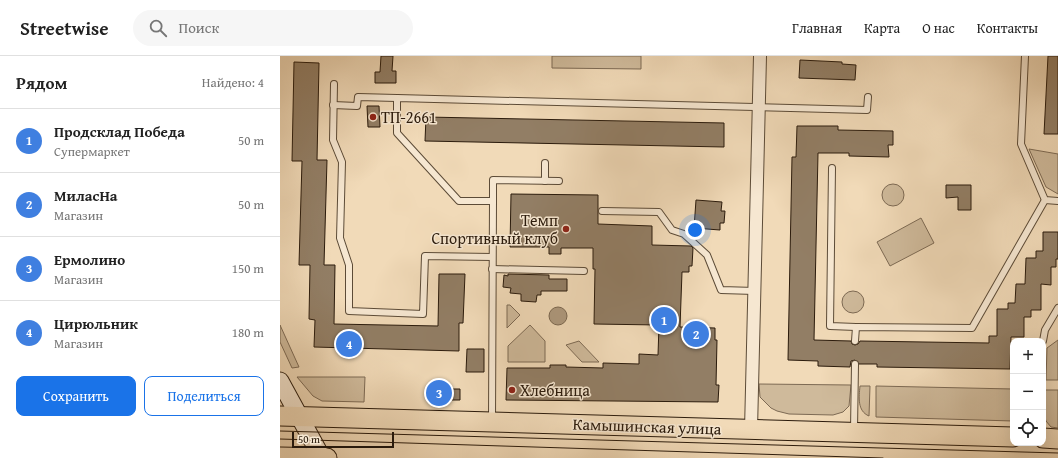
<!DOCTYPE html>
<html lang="ru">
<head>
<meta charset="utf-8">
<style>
  :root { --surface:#fff; --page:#f6f6f6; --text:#222; --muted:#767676; --line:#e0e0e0; --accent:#1a73e8 }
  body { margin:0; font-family:"Gentium Book Plus",serif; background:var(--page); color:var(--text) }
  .controls { position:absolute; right:12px; bottom:12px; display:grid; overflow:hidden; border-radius:8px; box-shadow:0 4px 16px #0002 }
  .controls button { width:36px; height:36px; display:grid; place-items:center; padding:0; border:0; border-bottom:1px solid var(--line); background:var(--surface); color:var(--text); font:20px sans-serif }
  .scale { position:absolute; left:12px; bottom:10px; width:102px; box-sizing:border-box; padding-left:4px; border:2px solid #2b1b0c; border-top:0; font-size:11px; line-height:14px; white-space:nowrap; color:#2b1b0c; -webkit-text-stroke:3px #f6e7d1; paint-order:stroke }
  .you { position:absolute; left:415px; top:174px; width:14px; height:14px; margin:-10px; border:3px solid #fff; border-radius:50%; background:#1a73e8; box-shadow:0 0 0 6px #1a73e833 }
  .badge { display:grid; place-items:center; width:26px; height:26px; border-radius:50%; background:var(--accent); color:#fff; font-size:13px; font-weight:700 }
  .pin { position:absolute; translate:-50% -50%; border:2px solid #fff; box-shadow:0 1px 4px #0006 }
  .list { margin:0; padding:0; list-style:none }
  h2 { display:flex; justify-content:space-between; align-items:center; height:52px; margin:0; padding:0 16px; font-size:17px }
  h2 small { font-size:13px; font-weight:400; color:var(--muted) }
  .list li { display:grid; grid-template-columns:26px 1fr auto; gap:12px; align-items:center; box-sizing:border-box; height:64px; padding:0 16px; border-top:1px solid var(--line) }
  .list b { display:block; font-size:15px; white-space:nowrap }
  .list p { margin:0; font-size:13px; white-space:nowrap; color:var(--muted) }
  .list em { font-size:13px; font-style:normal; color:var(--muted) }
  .actions { display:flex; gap:8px; padding:12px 16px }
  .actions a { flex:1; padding:9px 0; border:1px solid var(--accent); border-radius:8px; text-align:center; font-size:14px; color:var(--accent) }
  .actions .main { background:var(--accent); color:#fff }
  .icon { flex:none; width:22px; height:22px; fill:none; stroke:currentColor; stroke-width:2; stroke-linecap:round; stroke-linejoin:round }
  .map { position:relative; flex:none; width:778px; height:402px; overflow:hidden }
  header { display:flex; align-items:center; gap:24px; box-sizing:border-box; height:56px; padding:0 20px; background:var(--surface); border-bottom:1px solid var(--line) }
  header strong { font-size:19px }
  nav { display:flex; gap:22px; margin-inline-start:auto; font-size:14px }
  .search { width:280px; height:36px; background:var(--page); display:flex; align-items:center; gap:10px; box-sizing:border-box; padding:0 14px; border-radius:22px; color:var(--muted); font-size:15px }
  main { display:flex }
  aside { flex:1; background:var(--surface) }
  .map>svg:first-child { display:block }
  .green { fill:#cfba9b; stroke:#7d6a54 }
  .water { fill:#ae997e; stroke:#7a6750 }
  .building { fill:#927e65; stroke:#2b1b0c }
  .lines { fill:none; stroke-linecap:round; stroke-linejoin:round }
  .lane-casing { stroke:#5c4b37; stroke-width:8 }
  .street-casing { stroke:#5c4b37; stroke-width:14 }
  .secondary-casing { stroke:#2b1b0c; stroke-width:19 }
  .primary-casing { stroke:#2b1b0c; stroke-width:21 }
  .lane { stroke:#f6e7d1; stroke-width:6 }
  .street { stroke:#f6e7d1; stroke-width:12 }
  .secondary { stroke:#f6e7d1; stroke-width:17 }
  .primary { stroke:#f1dab8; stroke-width:19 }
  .tram { stroke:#2b1b0c; stroke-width:1 }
  .poi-dot { fill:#8f2418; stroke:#f6e7d1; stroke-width:1.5 }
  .labels { text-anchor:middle; stroke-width:3; stroke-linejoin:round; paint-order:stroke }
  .poi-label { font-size:16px; fill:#2b1b0c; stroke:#f6e7d1; text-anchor:start }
  .street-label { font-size:16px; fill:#2b1b0c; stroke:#f6e7d1 }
</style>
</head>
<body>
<header>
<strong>Streetwise</strong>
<div class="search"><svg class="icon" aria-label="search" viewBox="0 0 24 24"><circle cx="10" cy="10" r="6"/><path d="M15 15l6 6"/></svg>Поиск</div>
<nav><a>Главная</a><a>Карта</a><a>О нас</a><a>Контакты</a></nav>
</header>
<main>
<aside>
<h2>Рядом<small>Найдено: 4</small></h2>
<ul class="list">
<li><span class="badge" style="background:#3f7fe0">1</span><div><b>Продсклад Победа</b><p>Супермаркет</p></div><em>50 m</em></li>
<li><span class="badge" style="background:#3f7fe0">2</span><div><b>МиласНа</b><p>Магазин</p></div><em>50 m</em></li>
<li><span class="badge" style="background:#3f7fe0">3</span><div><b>Ермолино</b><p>Магазин</p></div><em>150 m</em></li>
<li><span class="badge" style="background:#3f7fe0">4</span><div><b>Цирюльник</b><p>Магазин</p></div><em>180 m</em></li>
</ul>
<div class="actions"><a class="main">Сохранить</a><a>Поделиться</a></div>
</aside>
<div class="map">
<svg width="778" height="402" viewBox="0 0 778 402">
  <rect width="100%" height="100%" fill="#f1dab8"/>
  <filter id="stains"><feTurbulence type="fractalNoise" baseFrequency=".005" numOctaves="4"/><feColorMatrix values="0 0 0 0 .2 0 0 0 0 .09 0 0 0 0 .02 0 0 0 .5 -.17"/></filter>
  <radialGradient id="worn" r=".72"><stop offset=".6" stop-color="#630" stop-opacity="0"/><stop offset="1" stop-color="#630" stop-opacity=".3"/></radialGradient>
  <g class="green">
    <path d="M272,0H361V13L272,12Z"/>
    <path d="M749,93L778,98V138L766,131Z"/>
    <circle cx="613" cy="139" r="11"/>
    <path d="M641,162L654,187L610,210L597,186Z"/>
    <circle cx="573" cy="246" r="11"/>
    <path d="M227,249H230L240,259L227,272Z"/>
    <path d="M0,269L19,311L12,312L0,286Z"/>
    <path d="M250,269L265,285V306H228V290Z"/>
    <path d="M778,284V324H766L767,292Z"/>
    <path d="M299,285L319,306H302L286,289Z"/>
    <path d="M17,321H85L84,346L42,345L33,340Z"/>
    <path d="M479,328L571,329L569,350L563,356L553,359L509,358L497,355L491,352L480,341Z"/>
    <path d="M580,330H590L589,360C577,355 579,341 580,330Z"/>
    <path d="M596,330L733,333V365L596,361Z"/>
    <path d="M765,334H778V372L771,371L766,365L764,358Z"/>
  </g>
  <circle class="water" cx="278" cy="260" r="9"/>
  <g class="building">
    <path d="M101,0H113L112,15H116V27H95V16H100Z"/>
    <path d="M768,0H778V78H764Z"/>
    <path d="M520,4L562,6V8L576,9L575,24L519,22Z"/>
    <path d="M14,6L39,7L37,104H47L44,209H55L54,268L158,270L159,218H185L183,267H179V295L34,291L35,264L29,263L30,209H19L22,105H12Z"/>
    <path d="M87,50H99L100,71H88Z"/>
    <path d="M146,61L444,67V91L145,85Z"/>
    <path d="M517,70H558V74L613,75V89H608L609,101L569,100V97H538L534,284L571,285L572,288L575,289L578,288L580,285L709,287V280H717V253H728V247H735L736,228H745L746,202H756V195H763V176H778V203H776V211H771V229L761,228V254H751V261H744V281H731L730,313L597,311V308H579L575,304L571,305L570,311L538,310V305L508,304L512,101H516Z"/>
    <path d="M666,129H691V154H678V141L666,142Z"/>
    <path d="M231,138L318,139V168L372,170V189L411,190L413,192L412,210H409V216H402L400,271L435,272V284H437L436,329H439L438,346L226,344L227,312H270V309H286V311L323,312V307L359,308V298L378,299L379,269L314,268L315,213H313V192H281V198H269V191H230Z"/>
    <path d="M416,144L442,146L441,155H445L444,167H440V174L414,172Z"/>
    <path d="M228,218L269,219V223H287V235H261V239H257L256,246L241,245V238L230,237L231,232L223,231L224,219L228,220Z"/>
    <path d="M187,293H204V316H186Z"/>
    <path d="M169,333H180V344H168Z"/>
  </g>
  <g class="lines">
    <g class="lane-casing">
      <g id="lane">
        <path d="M745,0L741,88L765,144L778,145"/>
        <path d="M54,28L53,84L62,106L60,182L69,209V255L143,258L145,200L212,201"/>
        <path d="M53,49L77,50L78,41L117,42"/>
        <path d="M552,112L550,270L576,271"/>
        <path d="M265,125V107"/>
        <path d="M213,145V124L279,125"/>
        <path d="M322,155L379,156L392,174L404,178L427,199L441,234L475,235"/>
        <path d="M212,213L304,215"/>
        <path d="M575,285L576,271L692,272L765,144"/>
        <path d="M763,285L765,274L778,252"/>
        <path d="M212,364L213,145H179L117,77V42L587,54L588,41"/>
        <path d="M574,374L575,308"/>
      </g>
    </g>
    <g class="street-casing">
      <path id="street" d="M471,374L480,0"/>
    </g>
    <g class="secondary-casing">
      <path id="secondary" d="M0,325L42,402"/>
    </g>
    <g class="primary-casing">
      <g id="primary">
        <path d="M0,360L733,381"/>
        <path d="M763,382L778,383"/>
        <path d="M0,401L47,402"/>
      </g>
    </g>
    <use href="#lane" class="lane"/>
    <use href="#street" class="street"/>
    <use href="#secondary" class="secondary"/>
    <use href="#primary" class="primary"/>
    <g class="tram">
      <path d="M0,375L778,397"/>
      <path d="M0,383L603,402"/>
    </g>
  </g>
  <g class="poi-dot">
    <circle cx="93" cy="61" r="4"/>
    <circle cx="286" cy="173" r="4"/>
    <circle cx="232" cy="334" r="4"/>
  </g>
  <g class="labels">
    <g class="poi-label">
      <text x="101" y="67">ТП-2661</text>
      <text x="278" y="170" text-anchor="end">Темп<tspan x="278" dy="18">Спортивный клуб</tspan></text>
      <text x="240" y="340">Хлебница</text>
    </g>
    <g class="street-label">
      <text transform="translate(367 370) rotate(2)" y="6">Камышинская улица</text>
    </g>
  </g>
  <rect width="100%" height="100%" filter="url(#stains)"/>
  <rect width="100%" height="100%" fill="url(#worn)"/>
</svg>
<div class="controls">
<button>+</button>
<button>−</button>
<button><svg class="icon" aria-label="locate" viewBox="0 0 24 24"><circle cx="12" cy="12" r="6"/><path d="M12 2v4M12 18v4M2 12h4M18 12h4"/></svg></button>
</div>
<div class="scale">50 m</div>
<div class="you"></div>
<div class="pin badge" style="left:384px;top:264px;background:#3f7fe0">1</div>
<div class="pin badge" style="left:416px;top:278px;background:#3f7fe0">2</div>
<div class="pin badge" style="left:159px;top:337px;background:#3f7fe0">3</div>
<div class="pin badge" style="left:69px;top:288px;background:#3f7fe0">4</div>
</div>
</main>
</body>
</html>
